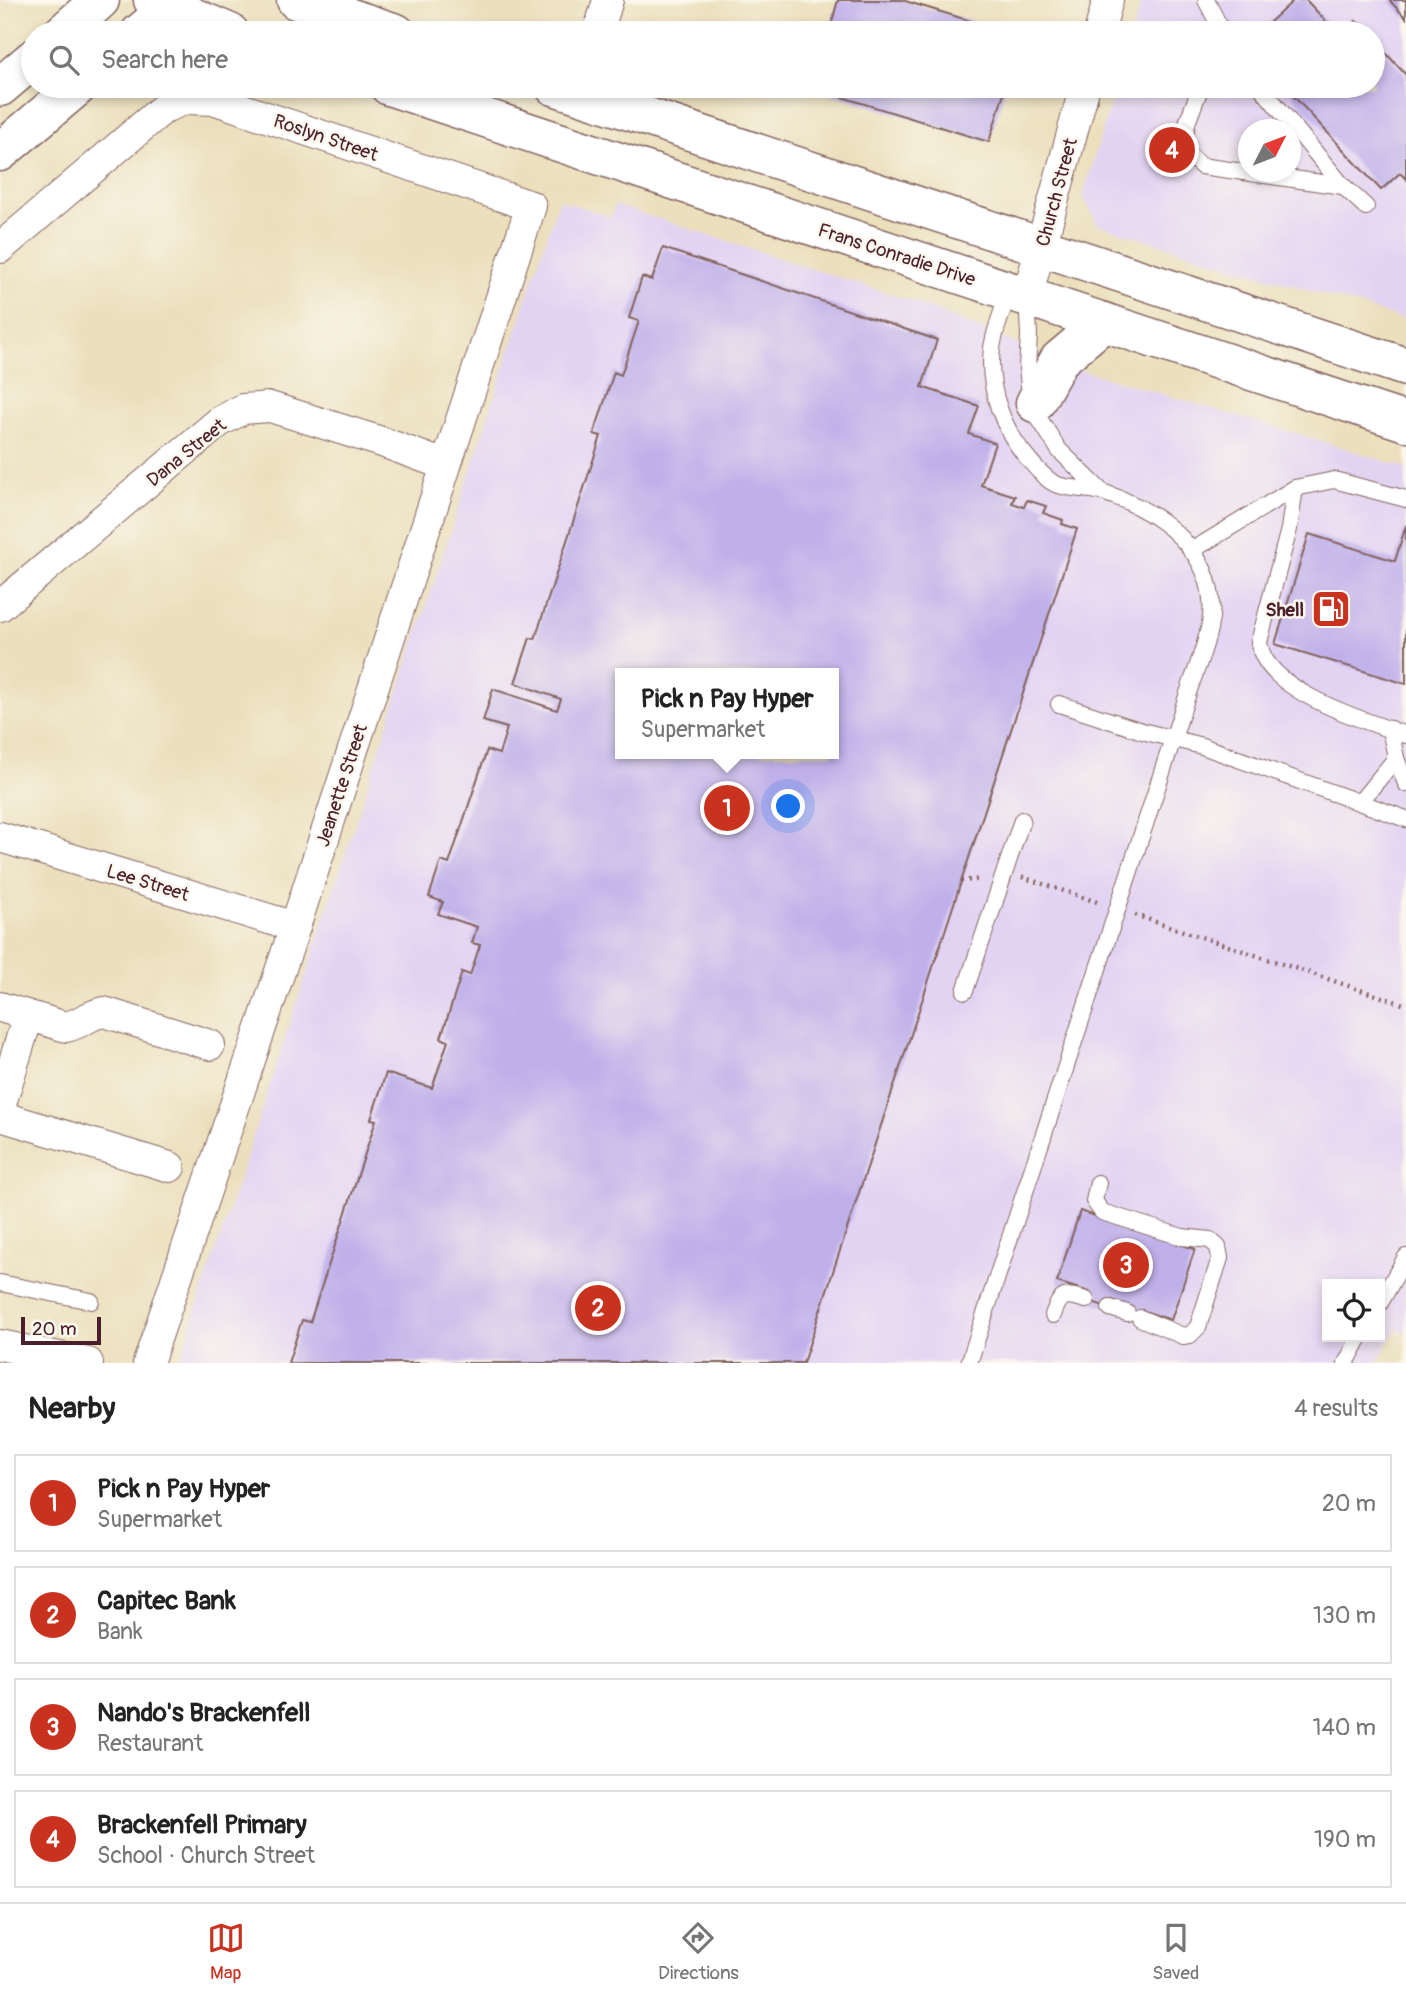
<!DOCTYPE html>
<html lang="en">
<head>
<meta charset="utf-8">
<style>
  :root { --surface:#fff; --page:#f6f6f6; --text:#222; --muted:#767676; --line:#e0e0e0; --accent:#c8321e }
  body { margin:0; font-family:Pangolin,sans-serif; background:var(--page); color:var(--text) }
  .controls { position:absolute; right:21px; bottom:21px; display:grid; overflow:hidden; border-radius:0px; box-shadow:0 4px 10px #0003 }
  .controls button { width:63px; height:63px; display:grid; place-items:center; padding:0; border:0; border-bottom:2px solid var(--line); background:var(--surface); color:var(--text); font:35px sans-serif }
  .compass { position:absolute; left:1238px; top:119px; width:63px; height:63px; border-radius:50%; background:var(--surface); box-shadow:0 4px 10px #0003; rotate:48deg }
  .scale { position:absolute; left:21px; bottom:18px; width:80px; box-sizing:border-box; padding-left:7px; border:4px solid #4a1f2b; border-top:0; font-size:19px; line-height:24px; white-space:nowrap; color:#4a1f2b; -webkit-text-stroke:5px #fbf7ec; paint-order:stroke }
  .you { position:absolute; left:789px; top:807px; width:24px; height:24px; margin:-18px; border:5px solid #fff; border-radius:50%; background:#1a73e8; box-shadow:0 0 0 10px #1a73e833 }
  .badge { display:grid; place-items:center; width:46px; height:46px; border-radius:50%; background:var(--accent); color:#fff; font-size:23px; font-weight:700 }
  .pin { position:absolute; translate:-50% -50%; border:4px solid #fff; box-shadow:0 2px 7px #0006 }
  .popup { position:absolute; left:615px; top:668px; width:224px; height:91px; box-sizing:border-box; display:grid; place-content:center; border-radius:0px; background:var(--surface); filter:drop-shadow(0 2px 5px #0005); font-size:23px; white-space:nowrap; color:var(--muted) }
  .popup b { font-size:26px; color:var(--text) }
  .popup::after { content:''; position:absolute; left:50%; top:100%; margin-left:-14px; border:14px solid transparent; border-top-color:var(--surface) }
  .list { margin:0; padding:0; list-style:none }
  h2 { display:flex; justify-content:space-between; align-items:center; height:91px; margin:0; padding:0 28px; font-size:30px }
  h2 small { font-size:23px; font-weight:400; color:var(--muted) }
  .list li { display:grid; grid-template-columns:46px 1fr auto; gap:21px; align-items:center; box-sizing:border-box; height:98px; margin:0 14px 14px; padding:0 14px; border:2px solid var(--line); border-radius:0px }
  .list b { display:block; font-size:26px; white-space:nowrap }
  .list p { margin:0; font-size:23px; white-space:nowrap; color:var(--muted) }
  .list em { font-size:23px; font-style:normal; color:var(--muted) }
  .icon { flex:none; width:38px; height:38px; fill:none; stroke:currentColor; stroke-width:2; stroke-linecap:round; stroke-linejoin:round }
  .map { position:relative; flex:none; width:1406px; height:1363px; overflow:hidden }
  .search { position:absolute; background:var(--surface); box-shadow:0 4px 10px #0003; left:21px; right:21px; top:21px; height:77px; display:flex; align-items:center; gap:18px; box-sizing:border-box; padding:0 24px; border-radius:38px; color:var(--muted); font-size:26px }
  .sheet { height:539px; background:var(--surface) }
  nav { display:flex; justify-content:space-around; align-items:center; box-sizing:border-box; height:98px; border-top:2px solid var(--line); background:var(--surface); font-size:19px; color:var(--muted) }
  nav a { display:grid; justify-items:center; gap:4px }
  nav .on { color:var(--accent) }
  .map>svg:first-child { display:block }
  .built { fill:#e3d3f3; fill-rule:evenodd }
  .building { fill:#c0b0ea; fill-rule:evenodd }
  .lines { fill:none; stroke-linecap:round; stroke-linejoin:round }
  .service-casing { stroke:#82625e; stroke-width:18 }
  .minor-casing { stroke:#82625e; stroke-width:32 }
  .tertiary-casing { stroke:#82625e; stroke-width:41 }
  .path { stroke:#82625e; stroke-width:4.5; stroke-dasharray:2 5; stroke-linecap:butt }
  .service { stroke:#fff; stroke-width:16 }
  .minor { stroke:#fff; stroke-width:30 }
  .tertiary { stroke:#fff; stroke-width:38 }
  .labels { text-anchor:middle; stroke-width:5; stroke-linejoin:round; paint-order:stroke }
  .street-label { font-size:19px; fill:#4a1f2b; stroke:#fbf7ec }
  .poi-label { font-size:19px; font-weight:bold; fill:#4a1f2b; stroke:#fbf7ec; text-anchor:end }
</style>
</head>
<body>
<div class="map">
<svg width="1406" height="1363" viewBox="0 0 1406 1363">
  <rect width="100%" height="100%" fill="#fbf7ec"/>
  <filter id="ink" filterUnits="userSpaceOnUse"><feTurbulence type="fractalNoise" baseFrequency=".0143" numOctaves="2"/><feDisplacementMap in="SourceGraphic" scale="14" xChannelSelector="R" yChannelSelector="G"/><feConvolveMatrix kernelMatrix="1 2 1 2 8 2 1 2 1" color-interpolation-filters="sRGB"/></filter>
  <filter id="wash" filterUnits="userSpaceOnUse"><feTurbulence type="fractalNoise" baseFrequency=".00686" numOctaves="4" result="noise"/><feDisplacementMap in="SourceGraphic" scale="28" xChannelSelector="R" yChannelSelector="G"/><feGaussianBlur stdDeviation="1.57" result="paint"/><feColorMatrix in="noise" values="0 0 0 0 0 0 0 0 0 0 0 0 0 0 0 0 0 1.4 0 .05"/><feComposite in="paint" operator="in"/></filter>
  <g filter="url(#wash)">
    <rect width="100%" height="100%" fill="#ebdfbc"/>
    <g class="built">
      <path d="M1142,0H1406V320L1098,225L1083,196L1116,86H1373V33H1132ZM1248,130H1290V172H1248Z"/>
      <path d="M559,200L611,217L615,205L917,303L1080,370L1305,436L1406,468V1333L1396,1330L1377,1363H179ZM620,673H834V754H620ZM1327,1284H1380V1337H1327Z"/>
    </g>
    <g id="blocks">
      <g class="building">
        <path d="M838,0H902L1010,33H829Z"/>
        <path d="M1294,0H1306L1337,33H1258Z"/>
        <path d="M1389,0H1406V18Z"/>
        <path d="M1356,21L1368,33H1338L1343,28L1345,31Z"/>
        <path d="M1373,39L1406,75V179L1400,173L1381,190L1284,86H1373Z"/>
        <path d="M813,86H1006L989,142L812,88Z"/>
        <path d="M663,248L937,340L922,387L979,406L969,434L995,443L981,485L1015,496L1012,503L1024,507L1027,500L1046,506L1043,513L1063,520L1062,524L1077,529L803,1363H288L302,1320L310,1322L376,1120L371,1119L386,1073L432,1088L448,1041L441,1038L462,972L470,975L480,945L472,943L477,927L438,914L443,902L429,897L441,861L449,864L487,750L499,754L507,728L483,721L493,689L557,710L561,699L515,683L530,638L535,639L601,436L594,434L614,372L621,375L639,321L629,318L642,277L652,280ZM620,673H834V754H620Z"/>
        <path d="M1406,525V684L1275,644L1309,534L1395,561Z"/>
        <path d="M1080,1211L1195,1249L1171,1320L1142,1310L1140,1318L1127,1313L1130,1306L1112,1300L1110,1308L1086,1300L1089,1292L1057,1282Z"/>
      </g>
    </g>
  </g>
  <g filter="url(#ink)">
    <use href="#blocks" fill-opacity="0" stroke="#82625e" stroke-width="2"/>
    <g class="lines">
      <g class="service-casing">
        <g id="service">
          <path d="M1206,0L1223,33"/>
          <path d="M1201,86L1187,123L1183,149L1201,166L1343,186"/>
          <path d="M1260,86L1343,186L1366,207"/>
          <path d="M1027,297L1029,336L1027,368L1029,386L1040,420L1059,450L1102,492"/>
          <path d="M1295,488L1289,529L1259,642C1264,691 1365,721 1406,735"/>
          <path d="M1191,551L1295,488L1334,480L1406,499"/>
          <path d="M1059,704L1142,731L1202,746L1406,819"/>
          <path d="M1390,729L1396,758L1406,784"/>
          <path d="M1360,802L1396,758"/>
          <path d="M965,991L1022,820"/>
          <path d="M1098,1183L1094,1201L1102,1212L1182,1237L1210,1240L1218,1247L1220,1258L1198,1327L1190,1335L1183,1336L1140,1318"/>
          <path d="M0,1283L91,1301"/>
          <path d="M1380,1303L1406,1257"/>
          <path d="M1110,1308L1127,1313"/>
          <path d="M1053,1315C1061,1293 1065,1294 1086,1300"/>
          <path d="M969,1363L1188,693C1196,669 1208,642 1211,617C1217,552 1159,511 1105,493C1090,488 1073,490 1058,485C1047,481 1037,469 1030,461C1003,431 987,388 992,348C995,328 1003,310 1009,292"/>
          <path d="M1346,1363L1360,1337"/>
        </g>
      </g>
      <g class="minor-casing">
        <g id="minor">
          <path d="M598,33L608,0"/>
          <path d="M1099,33L1108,0"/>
          <path d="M0,248L164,108L186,99L216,100L531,206L295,927L148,1363"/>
          <path d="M1027,297L1085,86"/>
          <path d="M0,606L219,422L243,409L270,407L382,442L445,465"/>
          <path d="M0,837L295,927"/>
          <path d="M0,1007L66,1027C80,1024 90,1014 104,1012L210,1045"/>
          <path d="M0,1107L28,1016"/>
          <path d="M0,1116L170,1167"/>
          <path d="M0,1345L88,1363"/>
        </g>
      </g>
      <g class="tertiary-casing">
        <g id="tertiary">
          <path d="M153,0L230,33"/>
          <path d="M296,0L396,33"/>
          <path d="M63,33L100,0"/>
          <path d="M140,33L179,0"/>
          <path d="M389,86L1406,422"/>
          <path d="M554,86L1406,367"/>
          <path d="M0,87L33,59"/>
          <path d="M0,152L78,86"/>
          <path d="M1035,403L1059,360L1104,322"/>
        </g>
      </g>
      <g class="path">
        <path d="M1022,877L1100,903"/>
        <path d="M961,881L982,879"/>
        <path d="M1135,915L1406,1005"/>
      </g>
      <use href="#service" class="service"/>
      <use href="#minor" class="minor"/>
      <use href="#tertiary" class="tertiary"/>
    </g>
  </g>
  <defs>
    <g id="fuel-square" transform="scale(2.0125)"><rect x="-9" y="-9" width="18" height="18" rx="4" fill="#c8321e" stroke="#fbf7ec"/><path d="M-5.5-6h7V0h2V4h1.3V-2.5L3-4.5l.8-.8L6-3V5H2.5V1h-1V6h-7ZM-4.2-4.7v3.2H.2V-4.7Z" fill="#fff"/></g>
  </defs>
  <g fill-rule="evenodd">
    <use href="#fuel-square" x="1331" y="609"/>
  </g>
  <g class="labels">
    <g class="street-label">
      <text transform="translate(326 137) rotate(19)" y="7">Roslyn Street</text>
      <text transform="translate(1056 192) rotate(-75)" y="7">Church Street</text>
      <text transform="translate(897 254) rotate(18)" y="7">Frans Conradie Drive</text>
      <text transform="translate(186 452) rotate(-39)" y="7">Dana Street</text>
      <text transform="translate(341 785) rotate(-72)" y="7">Jeanette Street</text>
      <text transform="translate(148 882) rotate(17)" y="7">Lee Street</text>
    </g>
    <g class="poi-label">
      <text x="1304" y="616">Shell</text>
    </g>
  </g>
</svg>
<div class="controls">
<button><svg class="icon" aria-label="locate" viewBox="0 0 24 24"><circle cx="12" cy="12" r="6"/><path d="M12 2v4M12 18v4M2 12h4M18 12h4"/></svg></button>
</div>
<svg class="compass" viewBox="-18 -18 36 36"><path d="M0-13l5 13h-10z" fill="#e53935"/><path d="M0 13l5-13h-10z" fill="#767676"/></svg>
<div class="scale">20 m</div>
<div class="you"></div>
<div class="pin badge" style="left:727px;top:808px">1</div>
<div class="popup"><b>Pick n Pay Hyper</b>Supermarket</div>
<div class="pin badge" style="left:598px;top:1308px">2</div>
<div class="pin badge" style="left:1126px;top:1265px">3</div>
<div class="pin badge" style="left:1172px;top:150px">4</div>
<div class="search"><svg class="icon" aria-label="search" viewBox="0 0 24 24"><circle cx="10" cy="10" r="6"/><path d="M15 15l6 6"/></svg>Search here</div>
</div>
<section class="sheet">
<h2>Nearby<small>4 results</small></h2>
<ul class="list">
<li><span class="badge">1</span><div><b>Pick n Pay Hyper</b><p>Supermarket</p></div><em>20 m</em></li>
<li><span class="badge">2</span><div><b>Capitec Bank</b><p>Bank</p></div><em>130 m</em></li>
<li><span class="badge">3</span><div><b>Nando's Brackenfell</b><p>Restaurant</p></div><em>140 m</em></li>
<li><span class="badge">4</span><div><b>Brackenfell Primary</b><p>School · Church Street</p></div><em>190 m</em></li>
</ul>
</section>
<nav>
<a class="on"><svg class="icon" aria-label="map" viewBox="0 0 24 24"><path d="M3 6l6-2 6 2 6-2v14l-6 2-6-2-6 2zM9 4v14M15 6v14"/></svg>Map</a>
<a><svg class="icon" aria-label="directions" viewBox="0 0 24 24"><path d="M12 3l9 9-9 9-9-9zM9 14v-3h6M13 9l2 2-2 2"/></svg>Directions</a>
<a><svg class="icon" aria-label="saved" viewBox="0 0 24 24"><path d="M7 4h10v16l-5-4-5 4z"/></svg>Saved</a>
</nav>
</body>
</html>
